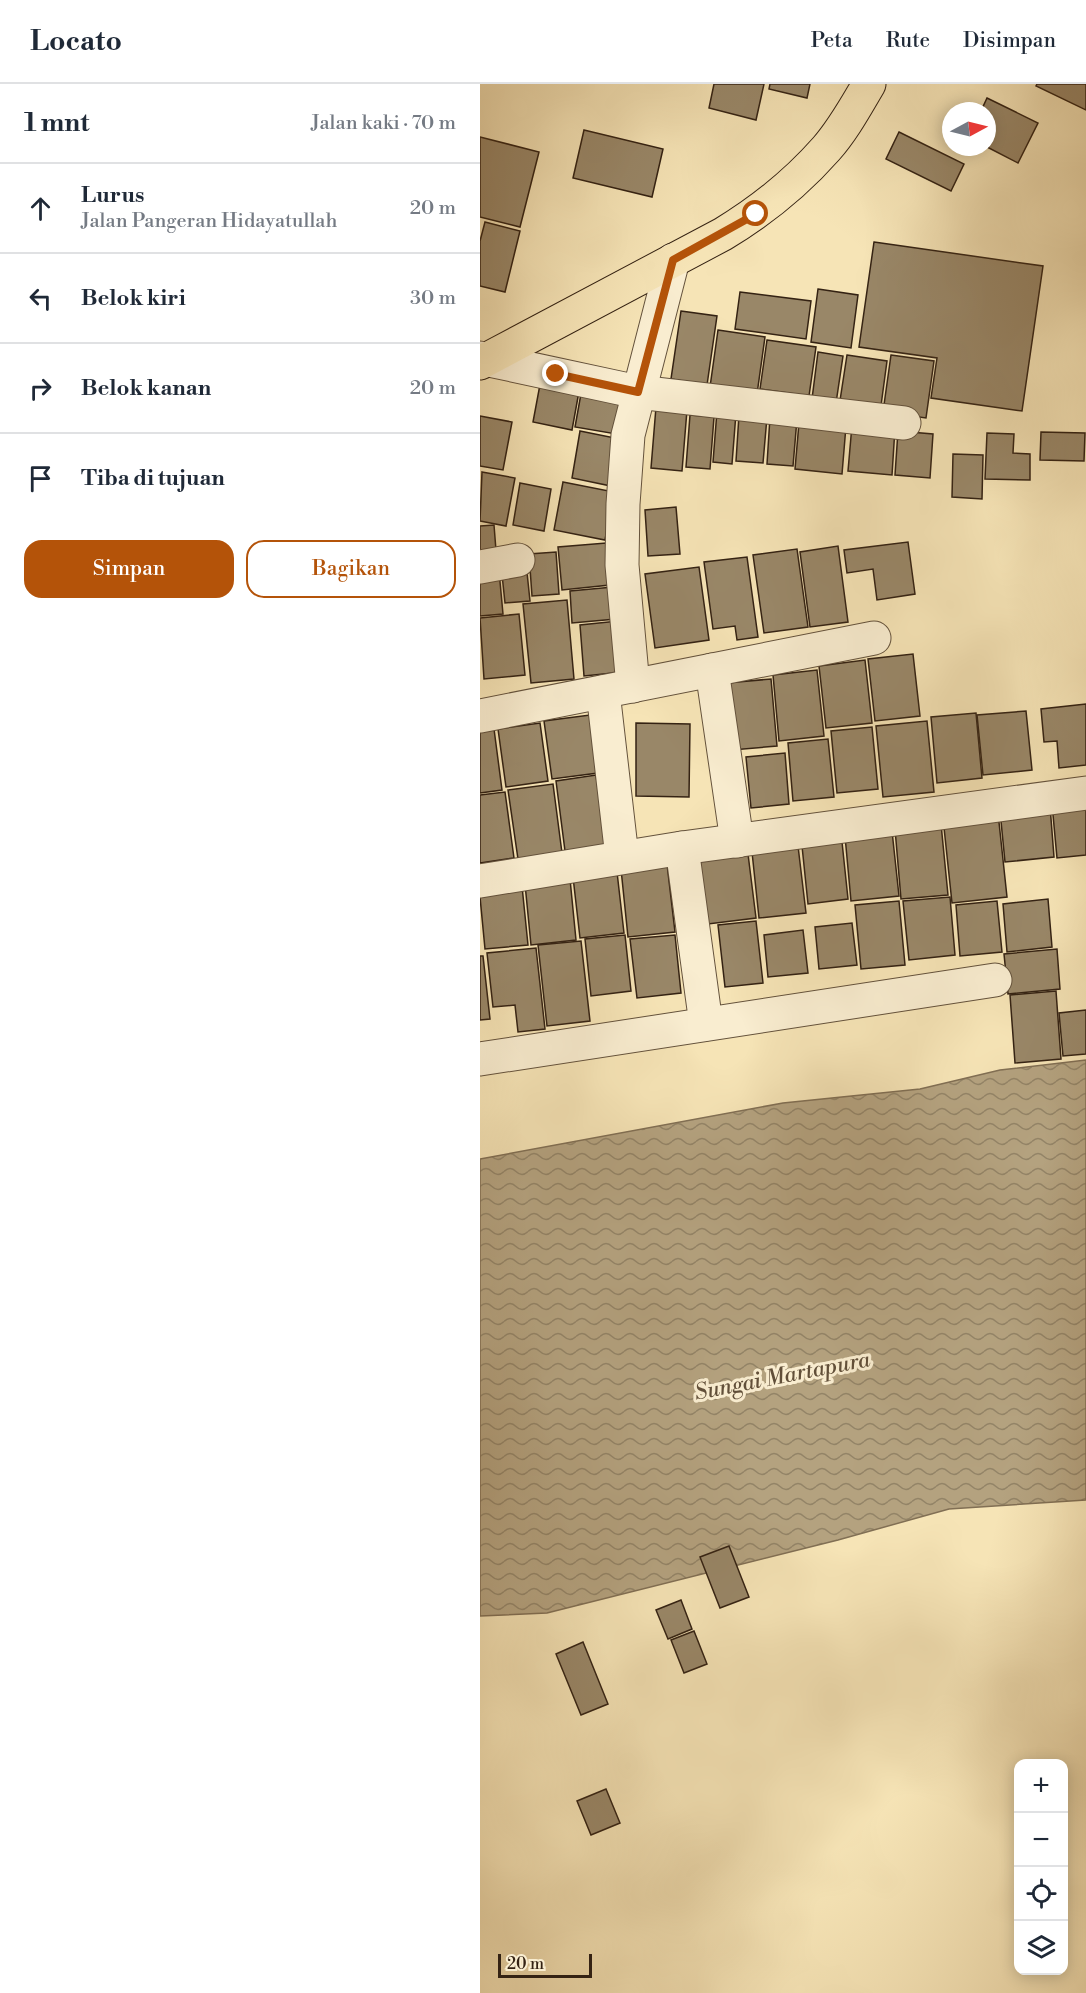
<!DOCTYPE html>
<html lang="id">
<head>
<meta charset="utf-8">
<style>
  :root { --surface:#fff; --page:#f2f2f3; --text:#1f2937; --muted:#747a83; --line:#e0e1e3; --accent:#b45309 }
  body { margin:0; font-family:"Libre Bodoni",serif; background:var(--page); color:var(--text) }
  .controls { position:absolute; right:18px; bottom:18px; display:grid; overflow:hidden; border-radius:12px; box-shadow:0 3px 15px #0003 }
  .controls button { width:54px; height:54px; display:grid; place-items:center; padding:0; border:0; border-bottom:2px solid var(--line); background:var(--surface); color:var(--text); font:30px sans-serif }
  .compass { position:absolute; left:462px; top:18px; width:54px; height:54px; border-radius:50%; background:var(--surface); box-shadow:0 3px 15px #0003; rotate:83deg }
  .scale { position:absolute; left:18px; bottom:15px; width:94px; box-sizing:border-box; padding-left:6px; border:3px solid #342213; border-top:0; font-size:16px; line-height:21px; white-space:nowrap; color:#342213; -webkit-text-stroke:4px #f9edd0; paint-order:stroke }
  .stop { position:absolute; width:18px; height:18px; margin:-14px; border:4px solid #b45309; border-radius:50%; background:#fff }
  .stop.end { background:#b45309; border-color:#fff; box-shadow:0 2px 6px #0008 }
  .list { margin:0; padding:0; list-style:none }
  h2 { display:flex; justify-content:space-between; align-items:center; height:78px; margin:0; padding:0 24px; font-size:26px }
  h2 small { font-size:20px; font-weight:400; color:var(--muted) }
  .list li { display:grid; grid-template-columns:39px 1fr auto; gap:18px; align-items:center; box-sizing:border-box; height:90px; padding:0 24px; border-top:2px solid var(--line) }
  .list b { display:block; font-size:22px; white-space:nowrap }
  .list p { margin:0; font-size:20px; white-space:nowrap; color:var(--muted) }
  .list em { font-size:20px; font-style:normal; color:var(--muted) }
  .actions { display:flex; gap:12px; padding:18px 24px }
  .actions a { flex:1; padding:14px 0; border:2px solid var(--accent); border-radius:18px; text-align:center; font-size:21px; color:var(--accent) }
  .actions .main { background:var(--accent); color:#fff }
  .icon { flex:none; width:33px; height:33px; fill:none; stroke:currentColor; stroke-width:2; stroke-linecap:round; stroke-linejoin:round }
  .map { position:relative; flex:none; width:606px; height:1909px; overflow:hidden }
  header { display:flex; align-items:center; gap:36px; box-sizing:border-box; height:84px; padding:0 30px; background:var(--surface); border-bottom:2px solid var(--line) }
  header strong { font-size:28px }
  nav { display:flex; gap:33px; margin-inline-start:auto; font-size:21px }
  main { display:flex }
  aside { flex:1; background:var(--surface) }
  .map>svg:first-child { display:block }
  .water { fill:url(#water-waves); stroke:#816f54; stroke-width:1.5 }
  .building { fill:#998768; stroke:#342213; stroke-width:1.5 }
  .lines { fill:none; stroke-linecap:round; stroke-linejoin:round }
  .minor-casing { stroke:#64523c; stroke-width:35 }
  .major-casing { stroke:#342213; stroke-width:35 }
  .minor { stroke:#f9edd0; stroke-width:33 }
  .major { stroke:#f6e4b6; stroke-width:33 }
  .route { stroke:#b45309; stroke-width:8 }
  .labels { text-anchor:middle; stroke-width:6; stroke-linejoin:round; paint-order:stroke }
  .water-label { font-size:22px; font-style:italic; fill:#614f39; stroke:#f9edd0 }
</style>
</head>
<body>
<header>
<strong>Locato</strong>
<nav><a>Peta</a><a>Rute</a><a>Disimpan</a></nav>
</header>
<main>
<aside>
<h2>1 mnt<small>Jalan kaki · 70 m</small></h2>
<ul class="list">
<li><svg class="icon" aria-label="ahead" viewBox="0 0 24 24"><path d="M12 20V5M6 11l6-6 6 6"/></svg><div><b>Lurus</b><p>Jalan Pangeran Hidayatullah</p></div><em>20 m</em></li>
<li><svg class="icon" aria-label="left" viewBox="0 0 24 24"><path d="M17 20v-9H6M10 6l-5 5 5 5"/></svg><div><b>Belok kiri</b></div><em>30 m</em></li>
<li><svg class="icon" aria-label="right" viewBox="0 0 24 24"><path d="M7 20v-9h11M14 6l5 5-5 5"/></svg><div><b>Belok kanan</b></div><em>20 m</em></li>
<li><svg class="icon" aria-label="arrive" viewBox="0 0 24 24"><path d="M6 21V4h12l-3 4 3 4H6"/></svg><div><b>Tiba di tujuan</b></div></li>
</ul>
<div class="actions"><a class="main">Simpan</a><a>Bagikan</a></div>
</aside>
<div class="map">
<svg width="606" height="1909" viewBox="0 0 606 1909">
  <defs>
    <pattern id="water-waves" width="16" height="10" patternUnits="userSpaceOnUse" patternTransform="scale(1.5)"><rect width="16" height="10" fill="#b4a27f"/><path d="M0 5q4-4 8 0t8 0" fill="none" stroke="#938467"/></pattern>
  </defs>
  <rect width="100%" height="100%" fill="#f6e4b6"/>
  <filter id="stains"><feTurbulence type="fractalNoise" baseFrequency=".00333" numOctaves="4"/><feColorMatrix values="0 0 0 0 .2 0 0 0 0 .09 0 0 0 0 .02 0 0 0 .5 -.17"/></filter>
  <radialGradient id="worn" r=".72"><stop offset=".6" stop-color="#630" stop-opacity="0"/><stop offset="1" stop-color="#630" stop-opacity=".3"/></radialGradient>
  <path class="water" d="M606,976V1416L469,1425L358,1456L67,1529L0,1532V1075L303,1019L440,1005L520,986Z"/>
  <g class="building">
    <path d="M234,0H284L276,36L229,24Z"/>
    <path d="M290,0H330L327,14L289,5Z"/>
    <path d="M557,0H606V26L556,2Z"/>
    <path d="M507,14L558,39L538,79L507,63V27H501Z"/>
    <path d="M104,46L183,65L172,113L93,94Z"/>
    <path d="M419,48L484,80L471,107L406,75Z"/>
    <path d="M0,53L59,68L40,143L0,133Z"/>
    <path d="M5,138L40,147L25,208L0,202V157Z"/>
    <path d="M394,158L563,182L542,327L451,314L457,274L379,263Z"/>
    <path d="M338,205L378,211L371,264L331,258Z"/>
    <path d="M260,208L331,217L326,255L255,245Z"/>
    <path d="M201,227L237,232L227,301L191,295Z"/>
    <path d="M238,246L285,253L277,310L230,303Z"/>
    <path d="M287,256L336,263L329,312L280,305Z"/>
    <path d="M338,268L363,272L356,319L332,315Z"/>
    <path d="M367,271L407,277L400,329L359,323Z"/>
    <path d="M411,271L454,277L446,334L403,328Z"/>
    <path d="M61,295L100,302L92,346L53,338Z"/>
    <path d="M102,304L149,312L142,351L95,343Z"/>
    <path d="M176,323L207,326L202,387L171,384Z"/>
    <path d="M237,327L256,329L252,380L233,378Z"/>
    <path d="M210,331L234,333L230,385L206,383Z"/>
    <path d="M259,331L287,333L283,379L256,377Z"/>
    <path d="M0,332L32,338L23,386L0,382Z"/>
    <path d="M290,333L317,335L313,382L287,380Z"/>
    <path d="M319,339L366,342L362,390L315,385Z"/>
    <path d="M372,341L415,344L412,391L368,387Z"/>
    <path d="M100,347L140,355L131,402L92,394Z"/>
    <path d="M418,347L453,350L450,394L415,391Z"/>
    <path d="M561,348L605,349L604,377L560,376Z"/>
    <path d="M507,349L534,350L533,369L550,370V396L505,395Z"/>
    <path d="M473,370L503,371L502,415L472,413Z"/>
    <path d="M2,388L35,394L26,442L0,437Z"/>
    <path d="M83,398L134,408L125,456L74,446Z"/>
    <path d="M40,399L71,405L64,447L33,441Z"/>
    <path d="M196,423L200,470L168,472L165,426Z"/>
    <path d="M14,441L17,479L0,480V442Z"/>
    <path d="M428,458L435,510L397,516L393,485L367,489L364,466Z"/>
    <path d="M126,459L130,501L82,506L78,463Z"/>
    <path d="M358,462L368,538L330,543L320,468Z"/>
    <path d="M317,465L328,543L284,549L273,471Z"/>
    <path d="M76,468L79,510L52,512L49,470Z"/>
    <path d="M267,473L278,553L257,556L255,542L233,545L224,478Z"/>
    <path d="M46,479L50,517L25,519L21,481Z"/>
    <path d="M219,483L229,556L175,564L165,490Z"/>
    <path d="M19,487L23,530L0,532V489Z"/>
    <path d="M133,503L136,535L92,539L90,507Z"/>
    <path d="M87,516L94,595L51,599L43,520Z"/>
    <path d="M39,530L45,591L4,595L0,534Z"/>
    <path d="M138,537L143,588L104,592L100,541Z"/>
    <path d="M433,570L440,632L395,637L388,575Z"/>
    <path d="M385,576L392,639L346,644L339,582Z"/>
    <path d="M337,586L344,652L299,657L293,591Z"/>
    <path d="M291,595L297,662L252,666L246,599Z"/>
    <path d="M606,620V681L579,684L577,657L564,658L561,625Z"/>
    <path d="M546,627L552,686L503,691L497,631Z"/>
    <path d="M496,629L502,694L457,699L451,633Z"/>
    <path d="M110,631L118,689L72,695L64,637Z"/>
    <path d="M447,637L454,708L403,713L396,642Z"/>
    <path d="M60,639L68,697L26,703L18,645Z"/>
    <path d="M156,639L210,640L209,713L156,712Z"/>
    <path d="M392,643L398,705L357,709L351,647Z"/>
    <path d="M14,645L22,706L0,709V647Z"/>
    <path d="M348,655L354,713L313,717L308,659Z"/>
    <path d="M305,669L309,720L271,724L266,673Z"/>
    <path d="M116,691L126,761L85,767L76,697Z"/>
    <path d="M73,700L82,769L38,775L28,706Z"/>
    <path d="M25,708L34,774L0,779V711Z"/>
    <path d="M606,717V771L577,774L572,720Z"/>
    <path d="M570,722L574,773L525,778L520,727Z"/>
    <path d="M518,729L527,813L472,819L463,734Z"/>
    <path d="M461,740L468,811L421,815L415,745Z"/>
    <path d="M412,747L419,812L371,817L365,752Z"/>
    <path d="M362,758L368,815L328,820L322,762Z"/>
    <path d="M318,762L326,829L279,834L272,768Z"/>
    <path d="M268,770L276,834L228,840L220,776Z"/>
    <path d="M187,780L195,848L148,853L141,785Z"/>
    <path d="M137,788L144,849L100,854L93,793Z"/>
    <path d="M90,795L96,856L51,861L45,800Z"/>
    <path d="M42,802L48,861L5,865L0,813Z"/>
    <path d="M470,813L475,871L429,876L423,817Z"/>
    <path d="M568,815L572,863L527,868L523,820Z"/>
    <path d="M419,817L425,881L381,885L375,821Z"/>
    <path d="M517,817L522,868L480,872L476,821Z"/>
    <path d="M276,837L283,899L245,903L238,841Z"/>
    <path d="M372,839L377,881L339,885L335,843Z"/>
    <path d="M323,846L328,889L288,893L284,851Z"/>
    <path d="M145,851L151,907L111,912L105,855Z"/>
    <path d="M195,851L201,909L157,914L150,855Z"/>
    <path d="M101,857L110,937L67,942L58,861Z"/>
    <path d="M56,864L65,945L38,948L35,921L13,923L7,869Z"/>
    <path d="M577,865L580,905L528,910L524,870Z"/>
    <path d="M0,872H3L10,935L0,936Z"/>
    <path d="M576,907L581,975L535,979L530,911Z"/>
    <path d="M606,926V970L583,972L579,929Z"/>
    <path d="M249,1462L269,1513L240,1524L220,1473Z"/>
    <path d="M201,1516L212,1545L188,1555L176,1526Z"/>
    <path d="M214,1547L227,1580L204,1589L191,1556Z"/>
    <path d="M103,1558L128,1620L101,1631L76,1570Z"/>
    <path d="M126,1705L140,1739L111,1751L97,1717Z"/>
  </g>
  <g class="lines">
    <g class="minor-casing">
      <g id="minor">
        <path d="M0,274L158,308L424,339"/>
        <path d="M0,483L38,476"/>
        <path d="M232,586L257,757"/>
        <path d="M153,602L142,481L143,420L148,351L193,176"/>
        <path d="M123,608L142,773"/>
        <path d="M0,632L394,554"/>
        <path d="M202,764L226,940"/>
        <path d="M0,797L202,764L606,709"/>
        <path d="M0,975L515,896"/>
      </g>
    </g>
    <g class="major-casing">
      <path id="major" d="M0,279L243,150C281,127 316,99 346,65C363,46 376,22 389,0"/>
    </g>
    <use href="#minor" class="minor"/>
    <use href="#major" class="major"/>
  </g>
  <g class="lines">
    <path class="route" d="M76,290L158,308L193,176L276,130"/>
  </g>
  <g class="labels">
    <g class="water-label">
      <text transform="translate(302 1291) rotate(-11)" y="8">Sungai Martapura</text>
    </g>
  </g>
  <rect width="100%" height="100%" filter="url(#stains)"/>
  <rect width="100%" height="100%" fill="url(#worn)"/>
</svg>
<div class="controls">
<button>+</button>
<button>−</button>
<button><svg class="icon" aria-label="locate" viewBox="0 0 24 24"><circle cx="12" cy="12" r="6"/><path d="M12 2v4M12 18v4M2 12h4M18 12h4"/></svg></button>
<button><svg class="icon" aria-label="layers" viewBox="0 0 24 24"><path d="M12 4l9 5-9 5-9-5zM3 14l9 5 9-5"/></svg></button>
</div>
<svg class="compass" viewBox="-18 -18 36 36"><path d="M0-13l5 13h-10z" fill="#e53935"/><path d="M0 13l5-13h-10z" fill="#747a83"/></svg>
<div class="scale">20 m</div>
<div class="stop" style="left:276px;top:130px"></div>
<div class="stop end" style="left:76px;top:290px"></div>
</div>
</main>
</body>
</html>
